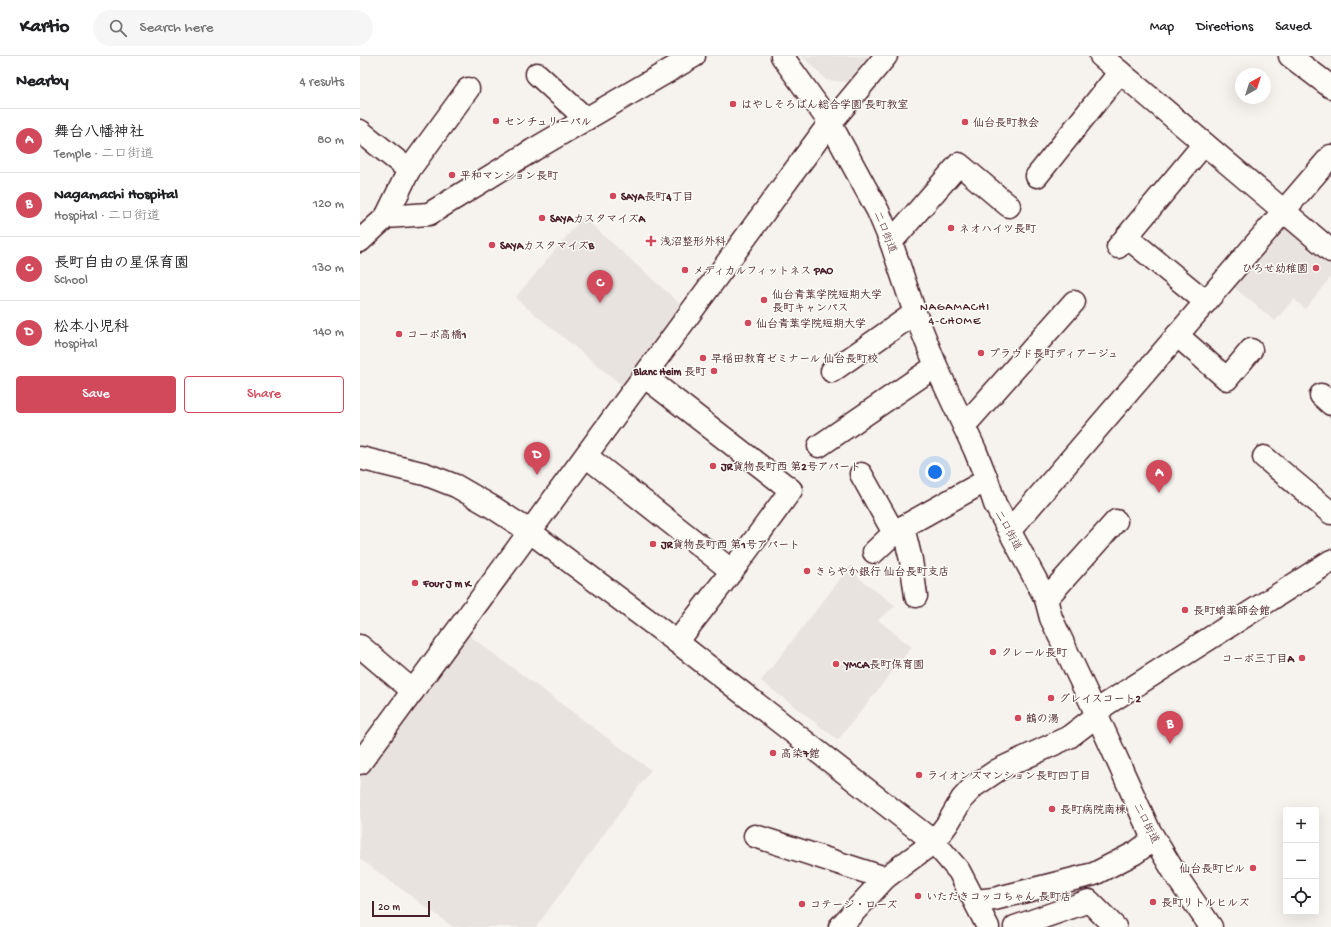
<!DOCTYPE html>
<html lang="en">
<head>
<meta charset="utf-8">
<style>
  :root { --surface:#fff; --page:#f6f6f6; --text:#202124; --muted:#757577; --line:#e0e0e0; --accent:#d1495b }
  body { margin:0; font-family:"Gochi Hand","Klee One",sans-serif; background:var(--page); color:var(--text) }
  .controls { position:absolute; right:12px; bottom:12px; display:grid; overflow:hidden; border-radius:4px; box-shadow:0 4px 16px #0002 }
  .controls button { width:36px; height:36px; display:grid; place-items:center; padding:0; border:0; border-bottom:1px solid var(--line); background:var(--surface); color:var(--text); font:20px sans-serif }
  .compass { position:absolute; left:875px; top:12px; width:36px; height:36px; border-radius:50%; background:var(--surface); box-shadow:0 4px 16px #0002; rotate:39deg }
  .scale { position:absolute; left:12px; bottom:10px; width:58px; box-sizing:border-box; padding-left:4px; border:2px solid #4a1f2b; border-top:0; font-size:11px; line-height:14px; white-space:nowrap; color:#4a1f2b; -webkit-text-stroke:3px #fdfcf7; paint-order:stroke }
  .you { position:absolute; left:575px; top:416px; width:14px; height:14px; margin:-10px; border:3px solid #fff; border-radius:50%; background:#1a73e8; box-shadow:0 0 0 6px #1a73e833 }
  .badge { display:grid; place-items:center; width:26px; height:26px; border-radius:50%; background:var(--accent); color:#fff; font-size:13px; font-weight:700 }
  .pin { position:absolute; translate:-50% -33px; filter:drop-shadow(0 1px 2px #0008) }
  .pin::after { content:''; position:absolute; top:21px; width:14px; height:12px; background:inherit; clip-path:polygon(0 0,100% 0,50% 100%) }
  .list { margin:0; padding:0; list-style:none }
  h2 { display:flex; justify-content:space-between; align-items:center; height:52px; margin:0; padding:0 16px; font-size:17px }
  h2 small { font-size:13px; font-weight:400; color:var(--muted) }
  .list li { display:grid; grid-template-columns:26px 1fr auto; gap:12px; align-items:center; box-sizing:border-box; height:64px; padding:0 16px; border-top:1px solid var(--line) }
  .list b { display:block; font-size:15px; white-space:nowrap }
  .list p { margin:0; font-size:13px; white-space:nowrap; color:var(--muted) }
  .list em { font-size:13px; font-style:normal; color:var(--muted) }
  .actions { display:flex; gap:8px; padding:12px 16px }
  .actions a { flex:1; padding:9px 0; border:1px solid var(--accent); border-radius:4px; text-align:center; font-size:14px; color:var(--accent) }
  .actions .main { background:var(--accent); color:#fff }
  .icon { flex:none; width:22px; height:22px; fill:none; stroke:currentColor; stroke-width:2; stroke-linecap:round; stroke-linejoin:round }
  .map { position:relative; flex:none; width:971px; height:871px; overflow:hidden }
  header { display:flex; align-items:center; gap:24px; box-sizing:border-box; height:56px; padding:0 20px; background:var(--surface); border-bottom:1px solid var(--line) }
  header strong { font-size:19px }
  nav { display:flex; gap:22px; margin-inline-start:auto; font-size:14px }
  .search { width:280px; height:36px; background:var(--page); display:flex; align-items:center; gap:10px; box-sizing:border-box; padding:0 14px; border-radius:22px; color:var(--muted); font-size:15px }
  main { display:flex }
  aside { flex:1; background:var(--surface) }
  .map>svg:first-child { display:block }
  .built { fill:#e9e3e0 }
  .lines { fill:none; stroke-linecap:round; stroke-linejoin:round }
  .minor-casing { stroke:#4a1f2b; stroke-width:25 }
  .minor { stroke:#fdfcf7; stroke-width:22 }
  .poi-dot { fill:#d1495b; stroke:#fdfcf7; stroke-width:1.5 }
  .labels { text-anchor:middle; stroke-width:3; stroke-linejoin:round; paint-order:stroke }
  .poi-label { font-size:11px; font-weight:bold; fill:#4a1f2b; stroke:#fdfcf7; text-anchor:start }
  .street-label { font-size:11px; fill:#4a1f2b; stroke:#fdfcf7 }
  .neighbourhood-label { font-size:12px; letter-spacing:1px; fill:#4a1f2b; stroke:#fdfcf7 }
</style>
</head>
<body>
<header>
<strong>Kartio</strong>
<div class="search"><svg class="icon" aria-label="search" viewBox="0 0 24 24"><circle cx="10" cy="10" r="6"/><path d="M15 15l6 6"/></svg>Search here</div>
<nav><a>Map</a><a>Directions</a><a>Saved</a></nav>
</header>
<main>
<aside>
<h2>Nearby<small>4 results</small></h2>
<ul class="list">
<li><span class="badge">A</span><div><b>舞台八幡神社</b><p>Temple · 二口街道</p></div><em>80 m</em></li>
<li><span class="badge">B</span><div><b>Nagamachi Hospital</b><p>Hospital · 二口街道</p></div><em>120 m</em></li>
<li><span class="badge">C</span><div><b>長町自由の星保育園</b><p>School</p></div><em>130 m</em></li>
<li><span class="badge">D</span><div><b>松本小児科</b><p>Hospital</p></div><em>140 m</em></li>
</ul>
<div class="actions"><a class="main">Save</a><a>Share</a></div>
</aside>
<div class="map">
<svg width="971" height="871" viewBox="0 0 971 871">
  <rect width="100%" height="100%" fill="#f6f3ef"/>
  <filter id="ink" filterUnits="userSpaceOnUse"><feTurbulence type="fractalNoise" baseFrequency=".025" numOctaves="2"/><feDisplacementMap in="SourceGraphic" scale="8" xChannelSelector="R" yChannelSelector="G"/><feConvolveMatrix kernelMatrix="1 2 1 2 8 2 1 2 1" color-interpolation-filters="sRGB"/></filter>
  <g filter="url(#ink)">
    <g class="built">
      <path d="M442,0H510L487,26L466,24Z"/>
      <path d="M223,161L325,252L264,331L155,242Z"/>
      <path d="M925,164L971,203V221L945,253L934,243L915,265L871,229Z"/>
      <path d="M491,509L499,522L536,550L518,564L552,591L478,684L401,625Z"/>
      <path d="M107,578L291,714L176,871H93L0,803V722Z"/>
    </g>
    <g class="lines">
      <g class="minor-casing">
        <g id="minor">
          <path d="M422,0L470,67L518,155L531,186L555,257L576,310L615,394L627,424L635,448L686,543L691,562L736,657L789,774L819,824L851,871"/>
          <path d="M741,0L971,195"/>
          <path d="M930,0L971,31"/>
          <path d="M177,18L226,63"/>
          <path d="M0,75L49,114"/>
          <path d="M677,120L760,16"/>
          <path d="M26,161L49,114L108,33"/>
          <path d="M767,181L846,246"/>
          <path d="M0,185L26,161L69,158L173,94L334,0"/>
          <path d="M531,186L599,108L649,150"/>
          <path d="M758,191L844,88"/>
          <path d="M817,279L867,323L891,294"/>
          <path d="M472,315L555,257"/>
          <path d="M284,320L431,434L372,515L317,586"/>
          <path d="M961,339L971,348"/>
          <path d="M604,370L714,246"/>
          <path d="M459,390L576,310"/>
          <path d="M226,400L372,515"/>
          <path d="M904,401L971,457"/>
          <path d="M0,402L65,418L96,430L134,452L169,475L317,586L574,786L599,815L628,871"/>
          <path d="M501,418L534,477"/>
          <path d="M543,471L551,504L556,540"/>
          <path d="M650,474L971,100"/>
          <path d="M514,496L534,477L543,471L627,424"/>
          <path d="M686,543L756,465"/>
          <path d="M0,590L53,635"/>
          <path d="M0,707L463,76L526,0"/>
          <path d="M395,780L525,822"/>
          <path d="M615,845L634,843L734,818L775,797L794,783"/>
          <path d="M480,871L525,822L574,786L588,767L602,743L614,730L638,714L709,681L730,665L745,649L971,505"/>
          <path d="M655,871L729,845L755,871"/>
        </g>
      </g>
      <use href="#minor" class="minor"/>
    </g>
  </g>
  <g class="poi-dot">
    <circle cx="373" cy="48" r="4"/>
    <circle cx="136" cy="65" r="4"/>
    <circle cx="605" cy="66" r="4"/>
    <circle cx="92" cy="119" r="4"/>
    <circle cx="253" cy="140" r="4"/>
    <circle cx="182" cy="162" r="4"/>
    <circle cx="591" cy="172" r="4"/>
    <path d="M289 179h4v4h4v4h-4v4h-4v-4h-4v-4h4z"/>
    <circle cx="132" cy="189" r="4"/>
    <circle cx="956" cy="212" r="4"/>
    <circle cx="325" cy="214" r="4"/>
    <circle cx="404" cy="244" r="4"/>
    <circle cx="388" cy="267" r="4"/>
    <circle cx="39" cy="278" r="4"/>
    <circle cx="621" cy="297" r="4"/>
    <circle cx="343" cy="302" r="4"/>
    <circle cx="354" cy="315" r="4"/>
    <circle cx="353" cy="410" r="4"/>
    <circle cx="293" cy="488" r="4"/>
    <circle cx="447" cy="515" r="4"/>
    <circle cx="55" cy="527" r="4"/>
    <circle cx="825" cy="554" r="4"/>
    <circle cx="633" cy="596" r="4"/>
    <circle cx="942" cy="602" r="4"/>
    <circle cx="476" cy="608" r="4"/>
    <circle cx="691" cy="642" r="4"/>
    <circle cx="658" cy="662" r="4"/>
    <circle cx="413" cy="697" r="4"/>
    <circle cx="559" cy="719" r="4"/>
    <circle cx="692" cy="753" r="4"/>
    <circle cx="893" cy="812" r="4"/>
    <circle cx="558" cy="840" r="4"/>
    <circle cx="793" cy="846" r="4"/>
    <circle cx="442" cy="848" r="4"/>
  </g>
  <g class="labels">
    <g class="poi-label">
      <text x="381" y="52">はやしそろばん総合学園 長町教室</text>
      <text x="144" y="69">センチュリーパル</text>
      <text x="613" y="70">仙台長町教会</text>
      <text x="100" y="123">平和マンション長町</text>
      <text x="261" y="144">SAYA長町4丁目</text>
      <text x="190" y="166">SAYAカスタマイズA</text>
      <text x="599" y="176">ネオハイツ長町</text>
      <text x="300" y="189">浅沼整形外科</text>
      <text x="140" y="193">SAYAカスタマイズB</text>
      <text x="948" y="216" text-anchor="end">ひろせ幼稚園</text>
      <text x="333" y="218">メディカルフィットネス PAO</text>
      <text x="412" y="242">仙台青葉学院短期大学<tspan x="412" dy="13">長町キャンパス</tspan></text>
      <text x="396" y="271">仙台青葉学院短期大学</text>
      <text x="47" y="282">コーポ高橋1</text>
      <text x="629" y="301">プラウド長町ディアージュ</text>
      <text x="351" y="306">早稲田教育ゼミナール 仙台長町校</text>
      <text x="346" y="319" text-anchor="end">Blanc Heim 長町</text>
      <text x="361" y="414">JR貨物長町西 第2号アパート</text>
      <text x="301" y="492">JR貨物長町西 第1号アパート</text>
      <text x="455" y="519">きらやか銀行 仙台長町支店</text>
      <text x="63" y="531">Four J m K</text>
      <text x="833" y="558">長町蛸薬師会館</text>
      <text x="641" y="600">クレール長町</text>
      <text x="934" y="606" text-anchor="end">コーポ三丁目A</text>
      <text x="484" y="612">YMCA長町保育園</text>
      <text x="699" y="646">グレイスコート2</text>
      <text x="666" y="666">鶴の湯</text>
      <text x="421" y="701">高染7館</text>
      <text x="567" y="723">ライオンズマンション長町四丁目</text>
      <text x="700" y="757">長町病院南棟</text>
      <text x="885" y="816" text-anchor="end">仙台長町ビル</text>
      <text x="566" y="844">いただきコッコちゃん 長町店</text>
      <text x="801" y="850">長町リトルヒルズ</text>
      <text x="450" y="852">コテージ・ローズ</text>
    </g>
    <g class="street-label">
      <text transform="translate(526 176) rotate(68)" y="4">二口街道</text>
      <text transform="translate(649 474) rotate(61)" y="4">二口街道</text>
      <text transform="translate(787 767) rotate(63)" y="4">二口街道</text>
    </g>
    <g class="neighbourhood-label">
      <text x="595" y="254">NAGAMACHI<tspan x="595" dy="14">4-CHOME</tspan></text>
    </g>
  </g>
</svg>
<div class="controls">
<button>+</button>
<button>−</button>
<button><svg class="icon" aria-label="locate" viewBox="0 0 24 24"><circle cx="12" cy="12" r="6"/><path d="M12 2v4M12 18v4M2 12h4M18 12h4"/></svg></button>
</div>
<svg class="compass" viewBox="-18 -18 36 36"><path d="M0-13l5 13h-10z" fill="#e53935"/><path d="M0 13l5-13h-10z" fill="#757577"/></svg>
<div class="scale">20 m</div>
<div class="you"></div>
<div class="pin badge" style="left:799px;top:437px">A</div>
<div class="pin badge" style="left:810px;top:688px">B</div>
<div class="pin badge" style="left:240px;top:247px">C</div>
<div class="pin badge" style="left:177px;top:419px">D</div>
</div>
</main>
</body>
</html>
